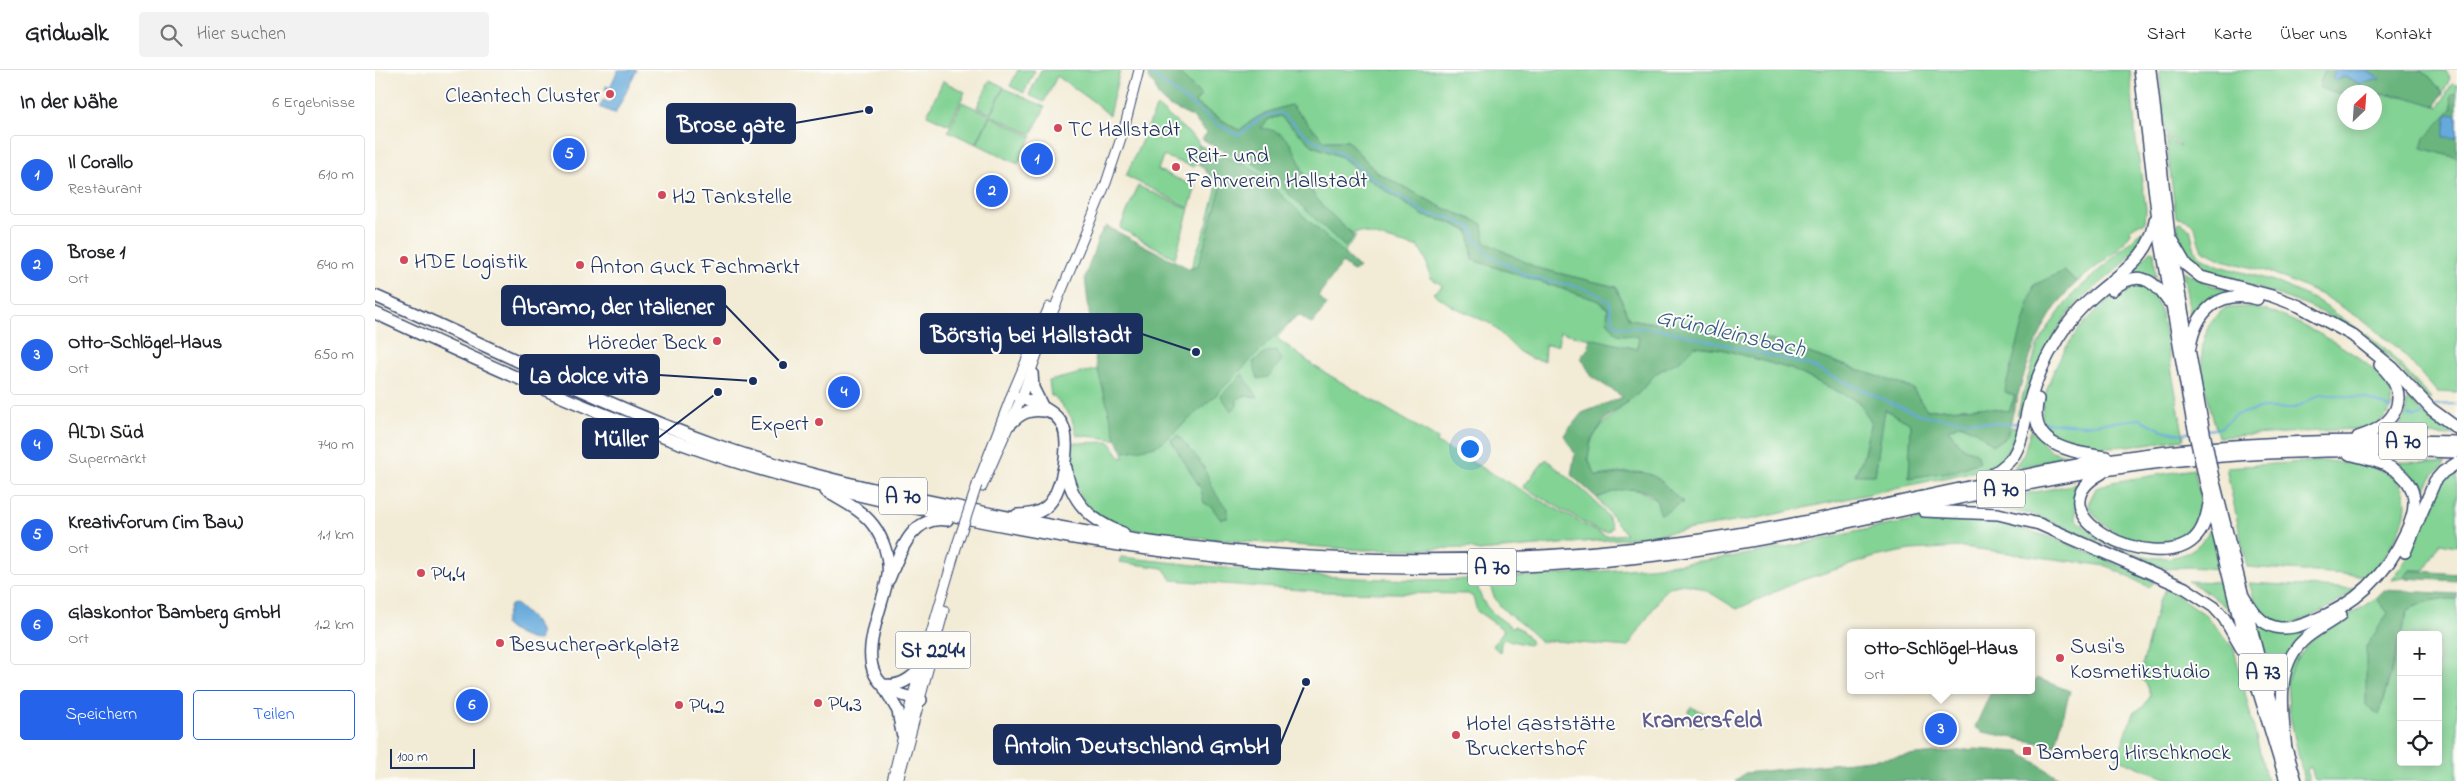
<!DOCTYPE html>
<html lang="de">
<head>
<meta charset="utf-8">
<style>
  :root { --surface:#fff; --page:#f2f2f2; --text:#202124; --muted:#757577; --line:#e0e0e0; --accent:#2563eb }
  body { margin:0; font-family:"Indie Flower",sans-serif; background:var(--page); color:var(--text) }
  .controls { position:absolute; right:15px; bottom:15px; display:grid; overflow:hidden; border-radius:5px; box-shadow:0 2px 12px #0003 }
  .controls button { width:45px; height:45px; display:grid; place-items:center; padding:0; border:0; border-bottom:1px solid var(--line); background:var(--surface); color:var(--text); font:25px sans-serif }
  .compass { position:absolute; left:1962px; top:15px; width:45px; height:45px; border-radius:50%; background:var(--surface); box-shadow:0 2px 12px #0003; rotate:25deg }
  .scale { position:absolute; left:15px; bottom:12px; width:85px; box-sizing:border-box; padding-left:5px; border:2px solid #1b2f5e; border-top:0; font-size:14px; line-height:18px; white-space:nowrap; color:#1b2f5e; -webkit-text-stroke:4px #fdfcf7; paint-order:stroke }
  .you { position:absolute; left:1094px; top:378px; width:18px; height:18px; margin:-12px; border:4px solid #fff; border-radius:50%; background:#1a73e8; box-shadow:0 0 0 8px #1a73e833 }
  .badge { display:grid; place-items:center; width:32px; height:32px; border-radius:50%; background:var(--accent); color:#fff; font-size:16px; font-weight:700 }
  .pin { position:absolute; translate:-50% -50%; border:2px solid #fff; box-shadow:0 1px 5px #0006 }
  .popup { position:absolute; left:1472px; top:559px; width:188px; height:65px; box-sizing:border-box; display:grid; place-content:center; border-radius:5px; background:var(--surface); filter:drop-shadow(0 1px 4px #0005); font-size:16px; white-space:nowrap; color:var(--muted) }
  .popup b { font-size:19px; color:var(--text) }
  .popup::after { content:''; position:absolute; left:50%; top:100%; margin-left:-10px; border:10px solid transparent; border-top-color:var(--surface) }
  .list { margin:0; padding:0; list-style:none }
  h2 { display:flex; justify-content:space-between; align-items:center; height:65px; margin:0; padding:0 20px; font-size:21px }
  h2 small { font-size:16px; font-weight:400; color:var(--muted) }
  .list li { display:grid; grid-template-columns:32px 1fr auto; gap:15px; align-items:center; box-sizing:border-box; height:80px; margin:0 10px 10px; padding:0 10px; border:1px solid var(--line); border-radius:5px }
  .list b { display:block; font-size:19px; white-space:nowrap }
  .list p { margin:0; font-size:16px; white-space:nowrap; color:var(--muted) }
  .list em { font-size:16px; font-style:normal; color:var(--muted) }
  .actions { display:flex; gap:10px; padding:15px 20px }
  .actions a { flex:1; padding:11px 0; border:1px solid var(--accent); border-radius:5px; text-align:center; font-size:18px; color:var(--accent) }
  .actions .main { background:var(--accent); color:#fff }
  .icon { flex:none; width:28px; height:28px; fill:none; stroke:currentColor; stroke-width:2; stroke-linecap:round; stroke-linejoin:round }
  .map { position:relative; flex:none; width:2082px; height:711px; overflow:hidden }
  header { display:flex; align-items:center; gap:30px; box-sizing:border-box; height:70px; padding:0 25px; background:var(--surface); border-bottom:1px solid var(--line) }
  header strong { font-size:24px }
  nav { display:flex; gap:28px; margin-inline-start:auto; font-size:18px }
  .search { width:350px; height:45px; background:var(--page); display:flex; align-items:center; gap:12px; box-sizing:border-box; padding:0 18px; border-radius:5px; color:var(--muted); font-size:19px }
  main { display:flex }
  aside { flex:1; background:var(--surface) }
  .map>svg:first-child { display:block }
  .green { fill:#83d394; stroke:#4f8179 }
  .forest { fill:#6ab57e; stroke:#42726e }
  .water { fill:#66aadb; stroke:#406c9c }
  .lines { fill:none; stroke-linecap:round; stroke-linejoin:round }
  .stream { stroke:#66aadb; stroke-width:2 }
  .secondary-casing { stroke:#3b4b70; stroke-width:11 }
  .primary-casing { stroke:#3b4b70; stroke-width:11 }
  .motorway-casing { stroke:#3b4b70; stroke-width:14 }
  .secondary { stroke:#fff; stroke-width:9 }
  .primary { stroke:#fff; stroke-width:9 }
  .motorway { stroke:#fff; stroke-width:11 }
  .primary-bridge-casing { stroke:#3b4b70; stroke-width:11; stroke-linecap:butt }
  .motorway-bridge-casing { stroke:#3b4b70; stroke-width:14; stroke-linecap:butt }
  .primary-bridge { stroke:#fff; stroke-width:9 }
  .motorway-bridge { stroke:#fff; stroke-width:11 }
  .poi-dot { fill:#d1495b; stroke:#fdfcf7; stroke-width:2 }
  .labels { text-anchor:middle; stroke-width:4; stroke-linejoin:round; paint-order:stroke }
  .shield { fill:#fdfcf7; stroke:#5f6c8c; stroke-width:1 }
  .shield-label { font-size:21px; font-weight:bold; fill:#1b2f5e }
  .poi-label { font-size:22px; fill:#1b2f5e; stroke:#fdfcf7; text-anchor:start }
  .water-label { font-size:24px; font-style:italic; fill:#355a8a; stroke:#fdfcf7 }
  .neighbourhood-label { font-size:24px; font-weight:bold; fill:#605c8f; stroke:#fdfcf7 }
  .leader { fill:none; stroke:#1b2f5e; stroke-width:2 }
  .callout-dot { fill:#1b2f5e; stroke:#fdfcf7; stroke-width:2 }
  .callout { fill:#1b2f5e; stroke:#1b2f5e; stroke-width:2 }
  .callout-label { font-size:24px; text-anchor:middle; font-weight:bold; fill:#fff }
</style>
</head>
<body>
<header>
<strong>Gridwalk</strong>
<div class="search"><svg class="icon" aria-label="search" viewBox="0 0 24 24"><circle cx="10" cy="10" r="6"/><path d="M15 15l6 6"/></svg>Hier suchen</div>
<nav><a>Start</a><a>Karte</a><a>Über uns</a><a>Kontakt</a></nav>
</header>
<main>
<aside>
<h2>In der Nähe<small>6 Ergebnisse</small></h2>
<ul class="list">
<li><span class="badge">1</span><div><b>Il Corallo</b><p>Restaurant</p></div><em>610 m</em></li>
<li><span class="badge">2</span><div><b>Brose 1</b><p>Ort</p></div><em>640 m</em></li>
<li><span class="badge">3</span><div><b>Otto-Schlögel-Haus</b><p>Ort</p></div><em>650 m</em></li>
<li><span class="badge">4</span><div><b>ALDI Süd</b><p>Supermarkt</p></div><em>740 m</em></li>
<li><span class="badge">5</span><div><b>Kreativforum (im Bau)</b><p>Ort</p></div><em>1.1 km</em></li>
<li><span class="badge">6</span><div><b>Glaskontor Bamberg GmbH</b><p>Ort</p></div><em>1.2 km</em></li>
</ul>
<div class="actions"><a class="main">Speichern</a><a>Teilen</a></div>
</aside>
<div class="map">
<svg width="2082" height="711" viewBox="0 0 2082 711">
  <rect width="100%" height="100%" fill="#fdfcf7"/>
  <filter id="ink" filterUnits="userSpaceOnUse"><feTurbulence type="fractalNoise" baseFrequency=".02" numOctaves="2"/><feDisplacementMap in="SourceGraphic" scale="10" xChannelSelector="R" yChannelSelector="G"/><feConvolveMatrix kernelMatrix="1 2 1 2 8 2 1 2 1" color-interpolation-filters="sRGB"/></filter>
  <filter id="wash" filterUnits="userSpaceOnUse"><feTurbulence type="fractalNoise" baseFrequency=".0096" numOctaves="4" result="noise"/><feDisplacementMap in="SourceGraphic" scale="20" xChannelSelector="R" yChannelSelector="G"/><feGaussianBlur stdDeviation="1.12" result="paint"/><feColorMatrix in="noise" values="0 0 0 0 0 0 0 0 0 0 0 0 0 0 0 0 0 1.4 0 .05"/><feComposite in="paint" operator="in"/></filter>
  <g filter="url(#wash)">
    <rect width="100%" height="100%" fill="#f2ebd5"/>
    <g class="green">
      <path d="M643,0H660L649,23L635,16Z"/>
      <path d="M666,0H745L734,45L719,32L682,6L669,32L654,25Z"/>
      <path d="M801,0H1755L1761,71L1771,138L1770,153L1762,154L1755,159L1756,163L1744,179L1702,212L1689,201L1659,215L1640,325L1634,342L1605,337L1552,340L1537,318L1398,271L1348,258L1298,252L1286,254L1254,249L1241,217L1162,198L1109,172L1108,154L1066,137L1001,102L973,71H950L916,35C896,40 881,46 865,60L860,58L820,33Z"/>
      <path d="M1784,0H1949L1944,17L1959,23H1969L1970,52H2000V24L2035,27L2064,37L2077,14L2082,15V24L2077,26V39L2051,68L2048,78L2082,88V323L2062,322L2023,278L1986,249L1951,227L1895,202L1847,190L1827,180C1818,162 1826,150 1801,148L1791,67L1803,76L1805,75L1791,65Z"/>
      <path d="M2043,0L2071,1L2075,8L2067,26V22L2055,7Z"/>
      <path d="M615,10L629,17L616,44L602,37Z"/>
      <path d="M568,11L590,22L574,55L552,45Z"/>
      <path d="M629,18L670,37L657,64L616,45Z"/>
      <path d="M587,32L615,45L601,74L573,61Z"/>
      <path d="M782,36L822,70L824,75L819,85L823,92L819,97L788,86L783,100L821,117L814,138L751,106Z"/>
      <path d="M615,46L657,66L643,94L602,74Z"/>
      <path d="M905,46L938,76L967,87L995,110L1049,146L1074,152L1094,162L1098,190L1224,231L1264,267L1262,280L1185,262L1183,275H1170L1169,291L1155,288L1143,281L1116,254L1077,236L1058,223L1068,216L1056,208L1050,187L1042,175L1041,177L986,162L976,163L968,156L981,166L969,182L971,184L902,268L939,296L1063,369L1062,373L1230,466L1251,464L1222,428L1247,418L1267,421L1280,429L1308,433L1298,426L1294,419L1252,402L1221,406C1196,372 1239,344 1262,324C1270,318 1275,307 1283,302C1298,292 1307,289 1320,276L1346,279L1416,299L1483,331L1496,351L1488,388L1480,404L1500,405L1509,339L1536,354L1534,408L1601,383L1587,377L1573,360L1585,354L1602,362L1618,375L1632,366L1635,357L1643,358C1634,383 1630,391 1605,400L1378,449L1267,467L1104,481L1095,478L989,480L834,469L757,460L742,455L731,451L712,436L700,416L695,392L696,373L735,372L746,388L749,387L745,370L702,365L696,347L679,326H676L674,311L723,299V192L727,159L742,165L811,211L832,154L850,86L865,80L894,49Z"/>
      <path d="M763,116L814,139L800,188L745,158Z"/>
      <path d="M1806,153L1815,159L1820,180L1826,187L1845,196L1899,211L1943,231L2011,279L2056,329L2053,330C2036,312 2021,293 2002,277C1954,237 1894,222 1835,204C1813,193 1807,178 1802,154Z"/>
      <path d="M1768,160C1764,192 1716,215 1696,241C1670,275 1658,305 1646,347L1642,345L1662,277L1675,255L1696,226Z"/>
      <path d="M1776,181L1779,182L1781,208L1765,203L1753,205Z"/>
      <path d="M1808,201L1835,215L1858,220C1837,227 1828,230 1816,250Z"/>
      <path d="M1762,215L1776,218L1786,242L1809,369C1774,373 1703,388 1674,362C1664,352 1667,338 1670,326C1682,281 1717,232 1762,215Z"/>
      <path d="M1873,237C1882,239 1891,240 1900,243C1932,256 2070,319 1995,358L1843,367C1835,332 1817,290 1834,255C1837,248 1845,243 1850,238Z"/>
      <path d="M2033,328L2060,354L2080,366L2018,364L2029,349Z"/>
      <path d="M1656,360L1674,380L1699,388L1639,398L1649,383Z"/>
      <path d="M1171,389C1188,405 1234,436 1237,458L1232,462L1224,461L1148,417Z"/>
      <path d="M1944,391C2045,393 2052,432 1996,506L1872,497L1851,397Z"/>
      <path d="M2019,392L2071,393L2060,403L2048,422L2035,403Z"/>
      <path d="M1819,399C1822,414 1830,437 1824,452C1805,496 1727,469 1713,434L1721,418L1737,412Z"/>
      <path d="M2082,399V476L2065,473L2050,500H2035L2029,508L2017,510C2026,497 2036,484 2042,470C2053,443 2057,416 2082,399Z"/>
      <path d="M1701,414V449C1735,482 1810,513 1836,457L1844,499L1813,497L1792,499L1657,444L1595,435Z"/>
      <path d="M1579,447C1658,454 1710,480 1780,512L1774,517L1732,496L1588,477L1535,480L1500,487L1424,511L1362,539C1340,527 1313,502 1289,522L1253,577L1180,571L1165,572C1148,549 1115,542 1115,508C1201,504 1288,498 1374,484C1443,473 1509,451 1579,447Z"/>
      <path d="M746,487C864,500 982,513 1101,509C1106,536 1115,542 1137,557L1140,556L1152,565L1156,573L1153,575L1129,569L1126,573L1125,583L1118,576L1129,560L1102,541L1098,527L1093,524L952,522L797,510L788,498L744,492Z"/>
      <path d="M1813,511L1849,512L1858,543L1832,522Z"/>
      <path d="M1874,513L1982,519C1961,532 1914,569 1890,548C1881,540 1878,524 1874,513Z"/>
      <path d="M1792,518L1831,546L1859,579L1892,711H1810L1791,708L1741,688L1749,669L1758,643L1769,636L1776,625L1772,615L1764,607L1784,531Z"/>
      <path d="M2001,528L2014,543L1991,577L2004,645L2026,567V692H2063V565H2026L2033,540C2049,531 2064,528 2082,529V711H1940L1936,697L1931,700L1934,711H1929L1914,641L1912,613L1916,597L1935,571Z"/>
      <path d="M1880,549L1886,555H1940L1931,564L1904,631Z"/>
      <path d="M1316,637L1334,645L1326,657L1311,648Z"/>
    </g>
    <g class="forest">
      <path d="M774,0H801L826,25L820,33L860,58L865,60C881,46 896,40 916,35L950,71H973L1001,102L1066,137L1108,154L1110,172L1162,198L1241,217L1254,249L1286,254L1298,252L1348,258L1398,271L1537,318L1552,340L1605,337L1634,341L1640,326L1630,322L1631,315L1659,215L1689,201L1702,212C1660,252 1646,312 1632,366L1618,375L1602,362L1585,354L1573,360L1587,377L1601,383L1604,392L1580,401L1534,408L1536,354L1510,339L1500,405H1480L1488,388L1496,351L1483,331L1416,299L1346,279L1320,276L1306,290L1281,303L1264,323L1231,348L1216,370L1213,389L1221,406C1244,407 1265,394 1286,411C1294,418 1299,426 1308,432L1286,445C1284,441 1283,434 1281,430C1268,411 1238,421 1222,428L1196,405L1200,384L1189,365L1207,343L1248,327L1217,307L1206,287L1213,279L1215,268L1262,279L1264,267L1242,264L1232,251L1233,238L1224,231L1194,221L1098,190L1094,161L1074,152L1049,146L995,110L967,87L938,76L905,46L894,49L886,58C892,59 899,60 904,63C924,75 926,105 938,123C948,139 963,150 976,163L978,167L970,177L892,103L872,89L843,78L827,69L832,63L817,47L794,36L786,29L782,24L780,16L773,8Z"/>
      <path d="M1949,0H2043L2055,7L2067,22L2061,36L2025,25L1959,23L1944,17Z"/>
      <path d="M2081,23L2082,24V88L2047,78L2050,68L2077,39L2076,26Z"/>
      <path d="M824,75L870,95L884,104L984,198L978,201L967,193L943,226L952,235L937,254L924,245L914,252L842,324L794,367L781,376L751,382L746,379L740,365L719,285L710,207L723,169L731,156L815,199L823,196L846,117L823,93L819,85Z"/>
      <path d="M902,280L907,290L893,307L883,309L878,292L892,282Z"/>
      <path d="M867,304L883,327L869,326L862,329V336L856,341L846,326Z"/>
      <path d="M803,365C811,375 821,385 828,396C836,410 839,428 853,438V448L845,449L837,437L829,433L826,419L796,370Z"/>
      <path d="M2035,500L2082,504V511L2029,508Z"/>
      <path d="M2009,520L2082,524V529C2064,528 2049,531 2033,540L2004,645L1991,635V577L2013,543L2001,528Z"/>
      <path d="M1662,608L1695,621L1680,676L1608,662L1600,657L1617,620H1641L1651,624L1656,620Z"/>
      <path d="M1599,679L1644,682L1689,711H1360L1370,703Z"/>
    </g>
    <g class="water">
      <path d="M243,0H262L240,44L225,37L228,30L235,33L239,23L230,19L231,16L235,17Z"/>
      <path d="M1960,0H1991L2005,9L1985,14L1969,7L1961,11L1957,8Z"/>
      <path d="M2072,44L2082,45V68L2069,67Z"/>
      <path d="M141,534C150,543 171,557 164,570C154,571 136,562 129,554L135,535Z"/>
    </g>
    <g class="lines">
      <g class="stream">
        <path d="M771,0L842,54L862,65C882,57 877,45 906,43L935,68L968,85L1004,113L1050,143L1071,147L1096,157C1103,181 1117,187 1138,198C1144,201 1152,206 1158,208C1184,213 1213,215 1234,232L1237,250L1244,257L1285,259L1433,295L1523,336L1553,347L1632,354L1647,352"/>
        <path d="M2059,335L2082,334"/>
        <path d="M2033,345L2042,347L2052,342"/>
        <path d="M1666,352L1709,355L1765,349L1787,360L1808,364L1816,362"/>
        <path d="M1833,360L1845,358L1860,345L1888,338H1920L1946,324L1991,328L2016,338"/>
      </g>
    </g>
  </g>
  <g filter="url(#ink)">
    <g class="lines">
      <g class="secondary-casing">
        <g id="secondary">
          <path d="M637,324L674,237"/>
          <path d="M646,328L675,249L731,113L749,59L764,0"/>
        </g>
      </g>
      <g class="primary-casing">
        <g id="primary">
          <path d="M602,415L637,324L646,328L607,417"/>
          <path d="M517,711L537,628L582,475"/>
          <path d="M523,711L569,540"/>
        </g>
      </g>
      <g class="motorway-casing">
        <g id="motorway">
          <path d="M1765,0L1785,166L1818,354"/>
          <path d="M1775,0L1794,166L1827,352"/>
          <path d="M1794,166L1811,195L1826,207L1897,226L1924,236L1977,265L2018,298L2056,339L2082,358"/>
          <path d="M1737,220C1761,200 1777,207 1793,231"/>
          <path d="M0,226C115,276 226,334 344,376C422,403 502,421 583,437C660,453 737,468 815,477C976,495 1137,494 1297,474C1435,456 1571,419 1708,394C1832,372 1957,369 2082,372"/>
          <path d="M0,243C104,291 207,339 316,377C403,408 494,429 585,447C824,496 1055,514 1298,483C1444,464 1585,423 1730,400C1846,381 1964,378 2082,382"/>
          <path d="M1815,277C1821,241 1844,219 1882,229"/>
          <path d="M657,303L658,318L667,336"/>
          <path d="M1663,329C1651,376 1696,382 1731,387"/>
          <path d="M635,354C646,343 654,339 669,341"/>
          <path d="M1983,367C2021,355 2039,327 2005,295"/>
          <path d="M691,398C695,431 717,452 748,463"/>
          <path d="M1727,403C1652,444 1780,506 1819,469C1829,460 1832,446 1834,434"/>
          <path d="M1838,408L1886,597L1921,711"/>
          <path d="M1830,410L1875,593L1911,711"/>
          <path d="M1607,411C1617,405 1629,398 1637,388C1648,372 1649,353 1654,334C1660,311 1670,289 1683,268C1693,252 1706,237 1720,225C1746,202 1776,187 1780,150"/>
          <path d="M451,421C467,431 486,439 498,455C508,468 515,488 513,505C509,538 476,595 513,619C522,625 535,627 546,630"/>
          <path d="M1549,441L1623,444L1664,454L1810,518L1839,537L1849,548L1875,593"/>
          <path d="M642,445C653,445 663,444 671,437C687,424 697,373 687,354C679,340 661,334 646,328"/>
          <path d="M2030,482L2060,411L2068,402L2082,393"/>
          <path d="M514,509C525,483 536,445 572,450"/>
          <path d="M1866,523C1875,536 1883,553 1900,557C1913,560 1925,556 1937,551C1980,535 2012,504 2031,462C2039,446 2044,427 2032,411C2019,394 1994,389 1974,384"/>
          <path d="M508,615C524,617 536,610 546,597"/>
          <path d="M510,619L523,641L527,663"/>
          <path d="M1911,681C1908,643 1898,596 1931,568C1942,559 1954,553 1966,545"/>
        </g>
      </g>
      <use href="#secondary" class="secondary"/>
      <use href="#primary" class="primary"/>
      <use href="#motorway" class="motorway"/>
      <g class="primary-bridge-casing">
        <path id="primary-bridge" d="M582,475L602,415"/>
      </g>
      <g class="motorway-bridge-casing">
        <g id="motorway-bridge">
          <path d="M1827,352L1838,408"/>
          <path d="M1818,354L1830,410"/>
        </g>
      </g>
      <use href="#primary-bridge" class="primary-bridge"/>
      <use href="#motorway-bridge" class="motorway-bridge"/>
    </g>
  </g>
  <g class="poi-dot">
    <circle cx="235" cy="24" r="5"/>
    <circle cx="683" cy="58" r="5"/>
    <circle cx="801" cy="97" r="5"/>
    <circle cx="287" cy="125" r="5"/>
    <circle cx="29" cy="190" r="5"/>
    <circle cx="205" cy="195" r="5"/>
    <circle cx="342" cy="271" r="5"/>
    <circle cx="444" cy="352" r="5"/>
    <circle cx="46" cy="503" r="5"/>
    <circle cx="125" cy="573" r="5"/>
    <circle cx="1685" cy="588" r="5"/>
    <circle cx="443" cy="633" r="5"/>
    <circle cx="304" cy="635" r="5"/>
    <circle cx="1081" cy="665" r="5"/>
    <rect x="1647" y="676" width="10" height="10" rx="2.5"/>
  </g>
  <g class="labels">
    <g class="shield">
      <rect x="2004" y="352.5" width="48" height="37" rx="4"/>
      <rect x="1602" y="400.5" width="48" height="37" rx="4"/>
      <rect x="504" y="407.5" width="48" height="37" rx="4"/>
      <rect x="1093" y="478.5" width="48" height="37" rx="4"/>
      <rect x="520.5" y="561.5" width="75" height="37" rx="4"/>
      <rect x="1864" y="583.5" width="48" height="37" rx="4"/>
    </g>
    <g class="shield-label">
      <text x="2028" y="378">A 70</text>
      <text x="1626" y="426">A 70</text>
      <text x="528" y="433">A 70</text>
      <text x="1117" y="504">A 70</text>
      <text x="558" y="587">St 2244</text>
      <text x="1888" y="609">A 73</text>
    </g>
    <g class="poi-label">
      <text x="225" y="32" text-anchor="end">Cleantech Cluster</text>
      <text x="693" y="66">TC Hallstadt</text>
      <text x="811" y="92">Reit- und<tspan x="811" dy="25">Fahrverein Hallstadt</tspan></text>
      <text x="297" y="133">H2 Tankstelle</text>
      <text x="39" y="198">HDE Logistik</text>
      <text x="215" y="203">Anton Guck Fachmarkt</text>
      <text x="332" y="279" text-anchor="end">Höreder Beck</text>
      <text x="434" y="360" text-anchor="end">Expert</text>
      <text x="56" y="511">P4.4</text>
      <text x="135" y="581">Besucherparkplatz</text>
      <text x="1695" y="583">Susi's<tspan x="1695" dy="25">Kosmetikstudio</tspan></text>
      <text x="453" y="641">P4.3</text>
      <text x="314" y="643">P4.2</text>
      <text x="1091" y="660">Hotel Gaststätte<tspan x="1091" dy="25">Bruckertshof</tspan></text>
      <text x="1662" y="689">Bamberg Hirschknock</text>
    </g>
    <g class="water-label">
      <text transform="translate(1356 262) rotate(13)" y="8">Gründleinsbach</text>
    </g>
    <g class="neighbourhood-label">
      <text x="1327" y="657">Kramersfeld</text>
    </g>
  </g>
  <path class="leader" d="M494 40L420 53M408 295L350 235M821 282L767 264M378 311L284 305M343 322L283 368M931 612L905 675"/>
  <g class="callout-dot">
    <circle cx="494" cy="40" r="5"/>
    <circle cx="408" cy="295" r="5"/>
    <circle cx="821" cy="282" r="5"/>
    <circle cx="378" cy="311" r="5"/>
    <circle cx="343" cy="322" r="5"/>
    <circle cx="931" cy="612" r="5"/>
  </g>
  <g class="callout">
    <rect x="292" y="34" width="128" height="39" rx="5"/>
    <rect x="127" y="216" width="223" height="39" rx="5"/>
    <rect x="546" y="244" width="221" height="39" rx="5"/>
    <rect x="145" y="285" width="139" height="39" rx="5"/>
    <rect x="208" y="349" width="75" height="39" rx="5"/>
    <rect x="619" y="655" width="286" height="39" rx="5"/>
  </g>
  <g class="callout-label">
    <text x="356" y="62">Brose gate</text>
    <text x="238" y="244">Abramo, der Italiener</text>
    <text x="656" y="272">Börstig bei Hallstadt</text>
    <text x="214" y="313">La dolce vita</text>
    <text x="246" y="376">Müller</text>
    <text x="762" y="683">Antolin Deutschland GmbH</text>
  </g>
</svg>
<div class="controls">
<button>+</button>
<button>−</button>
<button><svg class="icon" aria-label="locate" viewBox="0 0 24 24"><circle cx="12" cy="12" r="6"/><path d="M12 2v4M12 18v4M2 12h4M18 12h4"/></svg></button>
</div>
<svg class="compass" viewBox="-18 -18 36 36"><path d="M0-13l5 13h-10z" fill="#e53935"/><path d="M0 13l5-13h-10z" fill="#757577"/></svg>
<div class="scale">100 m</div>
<div class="you"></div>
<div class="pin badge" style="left:662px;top:89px">1</div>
<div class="pin badge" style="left:617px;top:121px">2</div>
<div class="pin badge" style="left:1566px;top:659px">3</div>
<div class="popup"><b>Otto-Schlögel-Haus</b>Ort</div>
<div class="pin badge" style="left:469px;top:322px">4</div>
<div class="pin badge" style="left:194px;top:84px">5</div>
<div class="pin badge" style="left:97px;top:635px">6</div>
</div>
</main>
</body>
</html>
